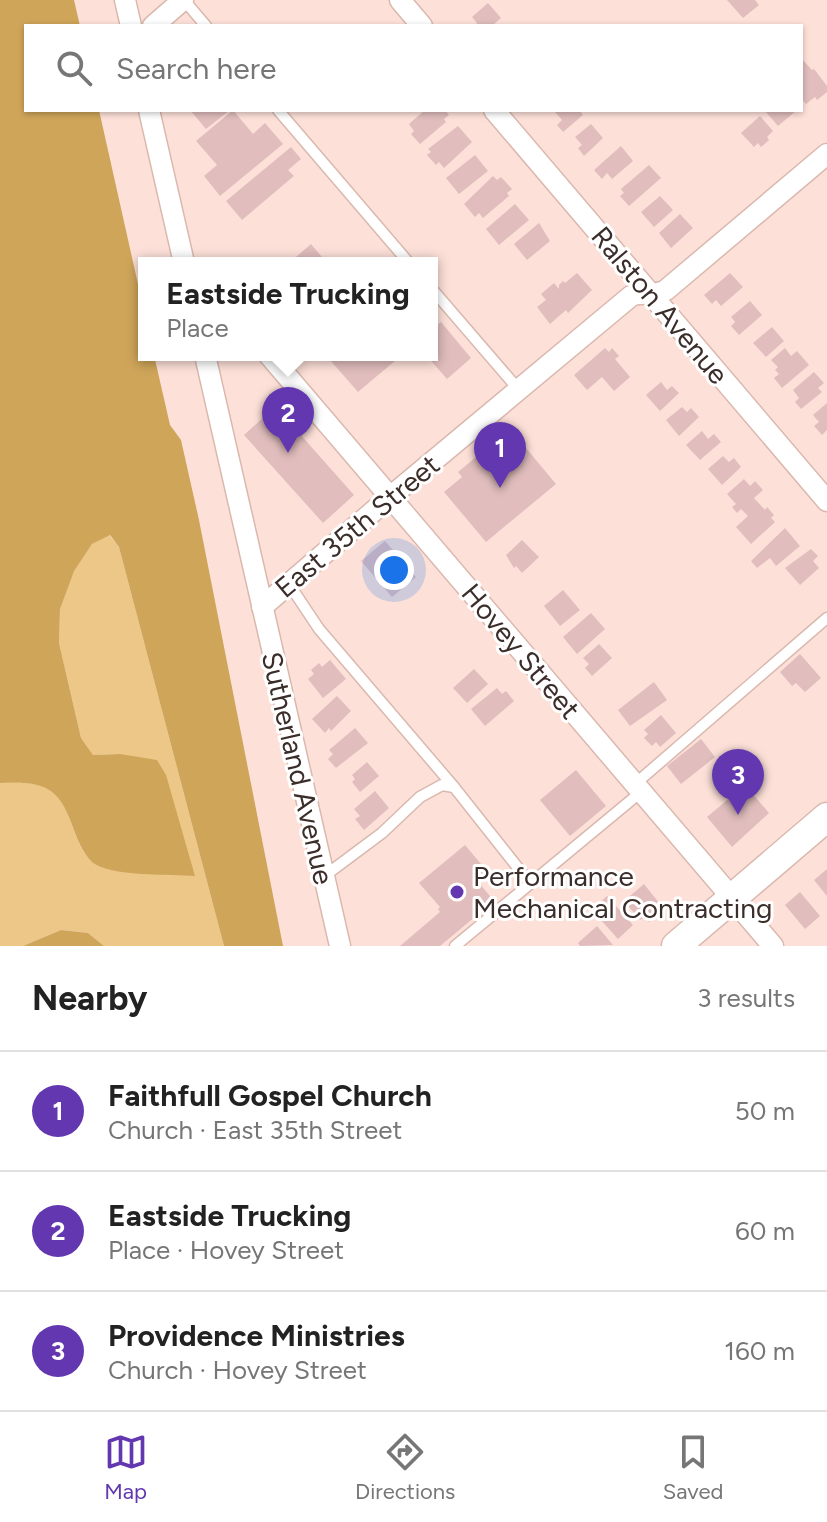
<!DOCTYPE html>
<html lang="en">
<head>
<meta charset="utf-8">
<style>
  :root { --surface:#fff; --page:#f2f2f2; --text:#222; --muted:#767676; --line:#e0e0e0; --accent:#6237af }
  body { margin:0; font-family:Figtree,sans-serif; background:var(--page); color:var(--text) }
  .you { position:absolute; left:394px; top:570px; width:28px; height:28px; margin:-20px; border:6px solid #fff; border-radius:50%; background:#1a73e8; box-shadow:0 0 0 12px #1a73e833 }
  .badge { display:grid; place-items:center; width:52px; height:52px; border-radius:50%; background:var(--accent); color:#fff; font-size:26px; font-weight:700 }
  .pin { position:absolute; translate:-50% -66px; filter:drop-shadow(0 2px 4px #0008) }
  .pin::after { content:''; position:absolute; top:42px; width:28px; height:24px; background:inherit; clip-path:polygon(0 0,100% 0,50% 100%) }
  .popup { position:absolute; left:138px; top:257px; width:300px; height:104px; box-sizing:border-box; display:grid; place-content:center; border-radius:0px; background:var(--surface); filter:drop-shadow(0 2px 6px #0005); font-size:26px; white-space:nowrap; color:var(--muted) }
  .popup b { font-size:30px; color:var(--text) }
  .popup::after { content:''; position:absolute; left:50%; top:100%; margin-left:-16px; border:16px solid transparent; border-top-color:var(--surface) }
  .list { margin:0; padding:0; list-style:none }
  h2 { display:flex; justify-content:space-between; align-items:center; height:104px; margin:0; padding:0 32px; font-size:34px }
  h2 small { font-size:26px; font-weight:400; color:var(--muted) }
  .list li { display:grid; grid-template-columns:52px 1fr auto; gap:24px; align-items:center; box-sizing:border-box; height:120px; padding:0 32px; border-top:2px solid var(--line) }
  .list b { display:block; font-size:30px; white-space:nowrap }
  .list p { margin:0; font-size:26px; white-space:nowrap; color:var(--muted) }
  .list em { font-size:26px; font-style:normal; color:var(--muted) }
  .icon { flex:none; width:44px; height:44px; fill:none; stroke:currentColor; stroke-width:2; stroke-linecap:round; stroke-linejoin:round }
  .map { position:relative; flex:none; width:827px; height:946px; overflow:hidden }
  .search { position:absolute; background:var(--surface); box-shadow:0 2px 6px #0004; left:24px; right:24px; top:24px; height:88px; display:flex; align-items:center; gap:20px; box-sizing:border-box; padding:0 28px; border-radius:0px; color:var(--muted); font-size:30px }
  .sheet { height:464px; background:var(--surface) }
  nav { display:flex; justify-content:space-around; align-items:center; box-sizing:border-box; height:112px; border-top:2px solid var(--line); background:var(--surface); font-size:22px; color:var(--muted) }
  nav a { display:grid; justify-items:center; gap:4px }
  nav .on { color:var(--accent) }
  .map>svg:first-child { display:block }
  .green { fill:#ecc788 }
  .forest { fill:#cfa55a }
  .building { fill:#e1bdbd }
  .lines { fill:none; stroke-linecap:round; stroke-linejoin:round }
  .lane-casing { stroke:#dab8ae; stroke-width:13 }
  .street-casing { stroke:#dab8ae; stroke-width:23 }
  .secondary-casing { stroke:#dab8ae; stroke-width:31 }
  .lane { stroke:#fff; stroke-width:10 }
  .street { stroke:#fff; stroke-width:20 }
  .secondary { stroke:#fff; stroke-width:28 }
  .poi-dot { fill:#6237af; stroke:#fff; stroke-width:3 }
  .labels { text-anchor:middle; stroke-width:6; stroke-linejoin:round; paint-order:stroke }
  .street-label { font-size:28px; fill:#3b2e2a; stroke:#fff }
  .poi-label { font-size:28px; fill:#3b2e2a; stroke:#fff; text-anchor:start }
</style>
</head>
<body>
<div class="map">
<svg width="827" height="946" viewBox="0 0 827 946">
  <rect width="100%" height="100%" fill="#fde1d9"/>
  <path class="green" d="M109,535L119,547L224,946H104L88,933L61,930L23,946H0V783C46,781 59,786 74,830C78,841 83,855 93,862C97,866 104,868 110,870L120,754L93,755L81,738L59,643L60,609L73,571L92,544Z"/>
  <g class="forest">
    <path d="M0,0H74L80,26H26V110H99L144,311V355H154L170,425L181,440L199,520L283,946H224L119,547L110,535L92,544L74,571L60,609L59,643L81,738L93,755L120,754L157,760L166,775L195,876C171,874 109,877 92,862C83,853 78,841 74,830C59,786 45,781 0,783Z"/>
    <path d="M61,930L88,933L104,946H23Z"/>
  </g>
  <g class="building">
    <path d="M727,0H755L759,5L743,18Z"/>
    <path d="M488,3L501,18L492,26H474L477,23L472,17Z"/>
    <path d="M801,58L812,70L814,69L827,86V92L817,100L815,97L806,104L801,98Z"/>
    <path d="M190,110H230L206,129Z"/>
    <path d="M233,110L253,134L265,123L283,144L220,196L204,176L217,165L196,141Z"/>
    <path d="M425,110H445L449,115L444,119L446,122L420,144L411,134L414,131L409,124Z"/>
    <path d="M558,110H579L583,115L563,132L557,125L562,120L555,112Z"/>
    <path d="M767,110H797L778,126L765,111Z"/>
    <path d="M760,116L773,131L767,137L769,140L761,147L758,143L754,147L741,133Z"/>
    <path d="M591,124L603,138L584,156L578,148L582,145L575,137Z"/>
    <path d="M458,126L472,142L444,168L439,162L436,165L427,155L431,152L428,149Z"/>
    <path d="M621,146L633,161L612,179L607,173L602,179L594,170Z"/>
    <path d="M291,147L301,159L288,170L294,176L242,220L226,201Z"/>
    <path d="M475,155L488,171L459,194L446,178Z"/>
    <path d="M649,165L661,178L629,206L620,196L624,193L621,189Z"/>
    <path d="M493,176L497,180L501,177L512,189L507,193L509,196L483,218L479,213L475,217L464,204Z"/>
    <path d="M660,196L673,210L654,227L641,212Z"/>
    <path d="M515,204L529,220L499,245L486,229Z"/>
    <path d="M680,214L693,228L671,248L659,233Z"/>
    <path d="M539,223L550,241L527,260L514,244Z"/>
    <path d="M311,244L327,263H289Z"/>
    <path d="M577,273L592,290L568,313L566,310L550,324L537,307L546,300L541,294L554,283L559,289V285L563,281L565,283Z"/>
    <path d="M730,273L743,287L721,306L716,300L712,304L704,295Z"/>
    <path d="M750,301L762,315L739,335L731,326L735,322L731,317Z"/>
    <path d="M441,322L471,358L447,379L426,355H432V325L434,327Z"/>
    <path d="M772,327L784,341L766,357L753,343Z"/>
    <path d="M605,348L609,352L612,348L619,356L615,359L630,377L614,391L602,377L587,390L574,375Z"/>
    <path d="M785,348L791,356L797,351L809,365L782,388L774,378L779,374L775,370L778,367L771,360Z"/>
    <path d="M337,355H402L358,392L330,360Z"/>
    <path d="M814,372L824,383L818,388L822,392L801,409L795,402L799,398L793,390Z"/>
    <path d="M661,382L667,390L672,386L679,393L660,411L646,395Z"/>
    <path d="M827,403V430L822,435L814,426L819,422L813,415Z"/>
    <path d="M278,404L287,413L284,416L354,495L323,523L244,435Z"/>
    <path d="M682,407L687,412L691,408L699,417L679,436L666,420Z"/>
    <path d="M510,429L556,484L486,542L444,492L462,477L458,472Z"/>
    <path d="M702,431L708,439L714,434L721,442L700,460L686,445Z"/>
    <path d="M723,456L729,462L734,458L741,467L722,485L708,469Z"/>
    <path d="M744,479L750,486L755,481L763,490L754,498L765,510L767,507L774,515L771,518L775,522L751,544L736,527L748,516L741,509L737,513L732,507L736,504L727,494Z"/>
    <path d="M785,528L800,546L776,566L770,558L757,568L751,561Z"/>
    <path d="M522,540L539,557L522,573L516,566L514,568L506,555Z"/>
    <path d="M385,541L416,577L392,597L361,561Z"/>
    <path d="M811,549L818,556L813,561L819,568L800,585L785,568Z"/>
    <path d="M563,590L580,610L560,626L544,606Z"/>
    <path d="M591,613L605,629L577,654L563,637Z"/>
    <path d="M599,644L612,658L592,676L585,668L589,664L583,658Z"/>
    <path d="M800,654L821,678L805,692L796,683L792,686L780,672Z"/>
    <path d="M330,660L346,679L323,698L308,679L314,674L311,670L319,663L322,667Z"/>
    <path d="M474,669L488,684L467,703L453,688Z"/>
    <path d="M654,682L667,700L630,726L618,710Z"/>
    <path d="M497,688L502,694L506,691L514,701L485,726L471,709Z"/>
    <path d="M337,696L351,711L331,731L329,728L325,733L312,719Z"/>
    <path d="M661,715L676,733L660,747L656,742L652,746L644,738L648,734L644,730Z"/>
    <path d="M355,728L368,743L336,768L328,759L333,754L329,750Z"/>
    <path d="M701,739L715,757L681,784L667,766Z"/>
    <path d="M367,762L379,776L360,792L352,782L355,779L352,775Z"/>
    <path d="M576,770L606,806L570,836L540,800Z"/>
    <path d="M745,785L769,813L732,847L707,817Z"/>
    <path d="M375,791L389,808L364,830L355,819L360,816L354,809Z"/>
    <path d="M465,845L486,870L475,878L494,901L440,946H400L440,912L438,909L440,907L419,883Z"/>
    <path d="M827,869V896L814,880Z"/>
    <path d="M644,884L660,904L657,907L661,912L649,922L645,917L640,920L624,901Z"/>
    <path d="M800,892L820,916L805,929L785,905Z"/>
    <path d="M607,896L633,925L618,939L592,910Z"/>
    <path d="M597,926L613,945L580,946L578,943Z"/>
  </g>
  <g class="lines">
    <g class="lane-casing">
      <g id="lane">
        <path d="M184,0L206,26"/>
        <path d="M278,110L409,263"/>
        <path d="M432,289L519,390"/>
        <path d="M289,584L319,629L454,787"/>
        <path d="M635,784L827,618"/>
        <path d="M323,877L382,833L420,797L442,785L454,787L530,883"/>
        <path d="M455,946L641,792"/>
      </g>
    </g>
    <g class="street-casing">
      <g id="street">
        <path d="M125,0L131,26"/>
        <path d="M400,0L422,26"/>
        <path d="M153,26L183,0"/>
        <path d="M149,110L184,263"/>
        <path d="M494,110L827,501"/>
        <path d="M205,355L340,946"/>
        <path d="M269,355L773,946"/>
        <path d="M262,607L390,497L631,296C643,291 655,297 666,290L827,154"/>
      </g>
    </g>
    <g class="secondary-casing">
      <path id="secondary" d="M676,946L827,817"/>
    </g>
    <use href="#lane" class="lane"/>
    <use href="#street" class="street"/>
    <use href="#secondary" class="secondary"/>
  </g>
  <circle class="poi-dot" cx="457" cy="892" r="8"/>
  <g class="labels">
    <g class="street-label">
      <text transform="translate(660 305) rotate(50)" y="10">Ralston Avenue</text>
      <text transform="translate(357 526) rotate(-40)" y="10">East 35th Street</text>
      <text transform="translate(521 651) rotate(50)" y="10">Hovey Street</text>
      <text transform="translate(298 768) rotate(77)" y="10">Sutherland Avenue</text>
    </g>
    <g class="poi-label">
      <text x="473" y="886">Performance<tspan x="473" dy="32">Mechanical Contracting</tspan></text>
    </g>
  </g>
</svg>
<div class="you"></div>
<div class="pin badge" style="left:500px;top:488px">1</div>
<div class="pin badge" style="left:288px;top:453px">2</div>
<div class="popup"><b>Eastside Trucking</b>Place</div>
<div class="pin badge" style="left:738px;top:815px">3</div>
<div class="search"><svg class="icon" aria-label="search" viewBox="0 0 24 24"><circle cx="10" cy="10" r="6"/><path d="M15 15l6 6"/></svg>Search here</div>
</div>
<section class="sheet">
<h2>Nearby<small>3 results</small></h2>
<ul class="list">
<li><span class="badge">1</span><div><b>Faithfull Gospel Church</b><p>Church · East 35th Street</p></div><em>50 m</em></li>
<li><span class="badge">2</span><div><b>Eastside Trucking</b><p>Place · Hovey Street</p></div><em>60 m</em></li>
<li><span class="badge">3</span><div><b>Providence Ministries</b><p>Church · Hovey Street</p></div><em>160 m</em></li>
</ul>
</section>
<nav>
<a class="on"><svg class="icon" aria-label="map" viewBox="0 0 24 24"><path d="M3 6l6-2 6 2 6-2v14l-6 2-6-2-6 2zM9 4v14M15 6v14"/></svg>Map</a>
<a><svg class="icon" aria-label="directions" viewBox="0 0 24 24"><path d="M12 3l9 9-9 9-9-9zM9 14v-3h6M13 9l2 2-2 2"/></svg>Directions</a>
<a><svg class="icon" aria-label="saved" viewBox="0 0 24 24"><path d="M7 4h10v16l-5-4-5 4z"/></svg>Saved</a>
</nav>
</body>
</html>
